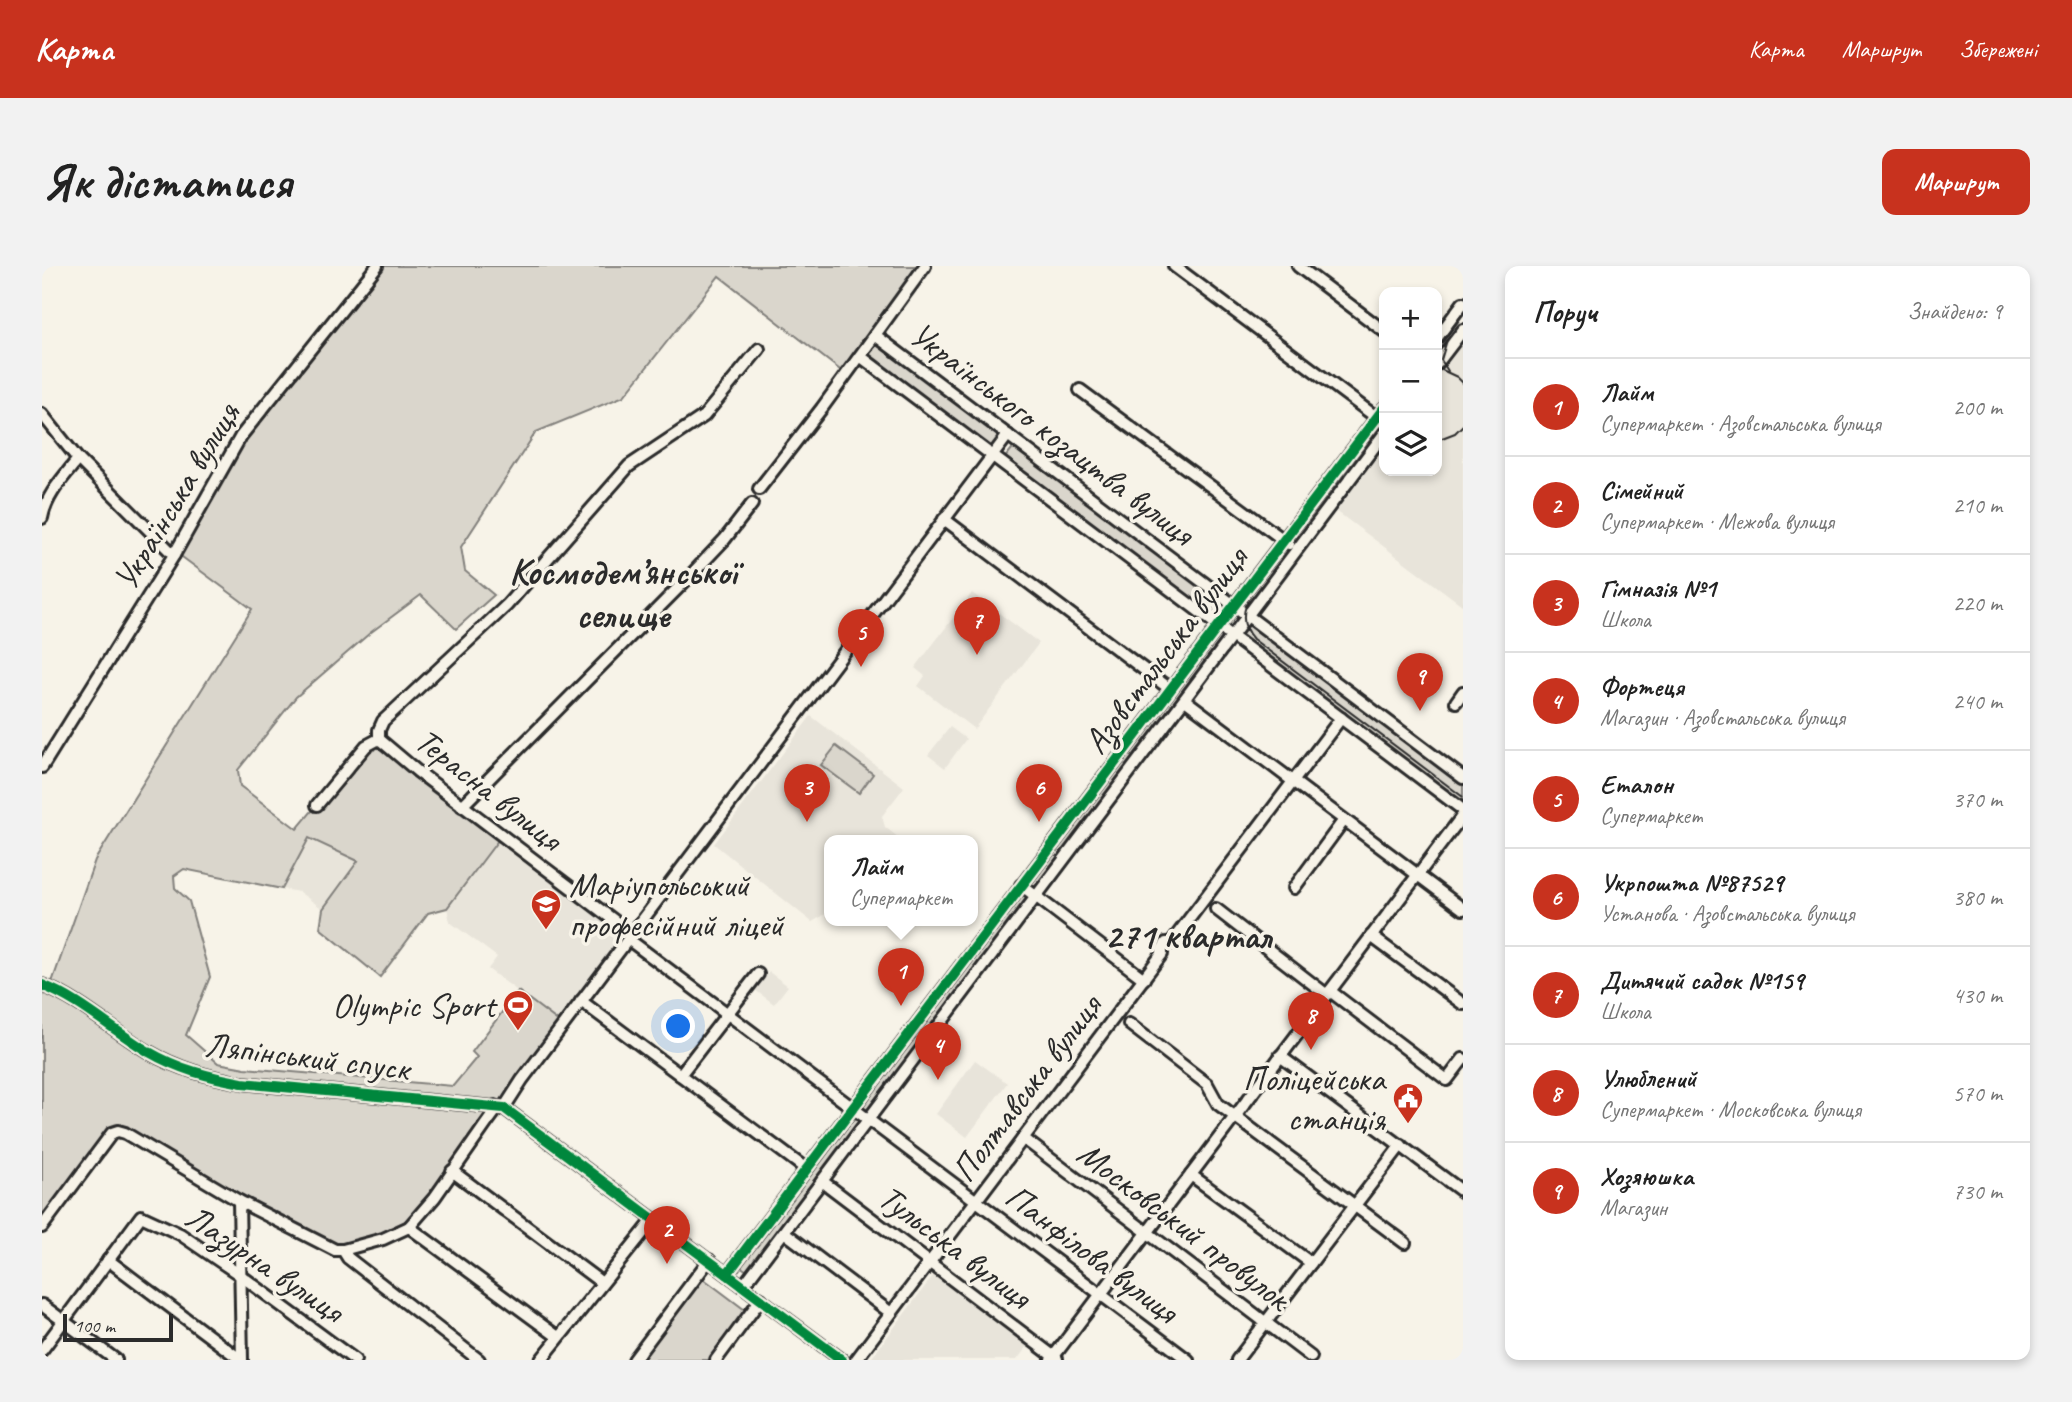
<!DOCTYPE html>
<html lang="uk">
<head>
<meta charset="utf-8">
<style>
  :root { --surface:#fff; --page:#f2f2f2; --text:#222; --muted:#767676; --line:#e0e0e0; --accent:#c8321e }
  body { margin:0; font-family:Caveat,sans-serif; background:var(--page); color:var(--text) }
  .controls { position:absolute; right:21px; top:21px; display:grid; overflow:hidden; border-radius:14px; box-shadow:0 4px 10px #0003 }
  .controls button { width:63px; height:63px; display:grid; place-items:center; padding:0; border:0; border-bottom:2px solid var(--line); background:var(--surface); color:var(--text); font:35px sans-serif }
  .scale { position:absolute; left:21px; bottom:18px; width:110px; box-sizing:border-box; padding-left:7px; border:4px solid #2b2b2b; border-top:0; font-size:19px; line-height:24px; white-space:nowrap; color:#2b2b2b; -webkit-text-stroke:5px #f7f3e8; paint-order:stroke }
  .you { position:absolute; left:637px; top:761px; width:24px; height:24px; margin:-18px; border:5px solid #fff; border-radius:50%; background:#1a73e8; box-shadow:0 0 0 10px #1a73e833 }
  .badge { display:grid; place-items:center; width:46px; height:46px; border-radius:50%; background:var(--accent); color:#fff; font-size:23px; font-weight:700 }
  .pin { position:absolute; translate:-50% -58px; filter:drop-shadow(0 2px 4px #0008) }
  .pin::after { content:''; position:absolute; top:37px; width:24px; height:21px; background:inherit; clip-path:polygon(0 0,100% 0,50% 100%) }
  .popup { position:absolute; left:782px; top:569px; width:154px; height:91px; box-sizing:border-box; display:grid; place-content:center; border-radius:14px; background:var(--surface); filter:drop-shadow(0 2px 5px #0005); font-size:23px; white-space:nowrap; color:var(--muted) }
  .popup b { font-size:26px; color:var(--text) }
  .popup::after { content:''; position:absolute; left:50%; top:100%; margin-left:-14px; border:14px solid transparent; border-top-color:var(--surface) }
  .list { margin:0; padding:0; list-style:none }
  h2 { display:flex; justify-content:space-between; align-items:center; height:91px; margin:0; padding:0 28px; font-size:30px }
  h2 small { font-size:23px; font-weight:400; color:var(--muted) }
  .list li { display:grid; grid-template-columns:46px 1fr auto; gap:21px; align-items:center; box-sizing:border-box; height:98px; padding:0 28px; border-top:2px solid var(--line) }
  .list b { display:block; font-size:26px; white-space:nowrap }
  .list p { margin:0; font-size:23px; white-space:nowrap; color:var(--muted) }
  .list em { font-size:23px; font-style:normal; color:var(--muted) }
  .icon { flex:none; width:38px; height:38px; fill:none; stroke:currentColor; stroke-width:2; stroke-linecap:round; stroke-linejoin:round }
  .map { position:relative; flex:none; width:1421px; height:1094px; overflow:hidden; border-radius:14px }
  header { display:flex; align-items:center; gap:42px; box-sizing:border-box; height:98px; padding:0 35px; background:var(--accent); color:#fff }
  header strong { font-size:33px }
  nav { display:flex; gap:38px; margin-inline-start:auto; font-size:24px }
  .intro { display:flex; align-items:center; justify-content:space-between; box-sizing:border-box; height:168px; padding:0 42px }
  h1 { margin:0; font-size:49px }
  .button { padding:18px 32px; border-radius:14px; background:var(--accent); color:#fff; font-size:24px; font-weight:700 }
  main { display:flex; gap:42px; padding:0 42px }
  aside { flex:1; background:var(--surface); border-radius:14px; box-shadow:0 4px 10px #0003 }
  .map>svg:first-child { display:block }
  .built { fill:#e8e4da }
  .green { fill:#dad6cc; stroke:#82807c; stroke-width:2 }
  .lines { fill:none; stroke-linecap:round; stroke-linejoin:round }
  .minor-casing { stroke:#2b2b2b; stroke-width:16 }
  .minor { stroke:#f7f3e8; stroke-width:10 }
  .tram { stroke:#2b2b2b; stroke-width:2 }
  .cycleway-casing { stroke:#f7f3e8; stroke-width:15 }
  .cycleway { stroke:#00873e; stroke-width:10 }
  .labels { text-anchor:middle; stroke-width:7; stroke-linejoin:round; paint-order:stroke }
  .street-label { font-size:35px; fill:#2b2b2b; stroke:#f7f3e8 }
  .poi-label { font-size:35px; fill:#2b2b2b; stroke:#f7f3e8; text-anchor:end }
  .neighbourhood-label { font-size:37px; font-weight:bold; fill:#2b2b2b; stroke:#f7f3e8 }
</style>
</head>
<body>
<header>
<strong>Карта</strong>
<nav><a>Карта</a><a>Маршрут</a><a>Збережені</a></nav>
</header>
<div class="intro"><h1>Як дістатися</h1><a class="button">Маршрут</a></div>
<main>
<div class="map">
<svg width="1421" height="1094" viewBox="0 0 1421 1094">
  <rect width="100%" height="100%" fill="#f7f3e8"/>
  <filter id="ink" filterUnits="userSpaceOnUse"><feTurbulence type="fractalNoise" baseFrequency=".0143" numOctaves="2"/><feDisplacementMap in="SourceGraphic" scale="14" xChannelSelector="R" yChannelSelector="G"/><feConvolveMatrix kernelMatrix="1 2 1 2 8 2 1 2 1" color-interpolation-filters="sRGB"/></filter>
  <g filter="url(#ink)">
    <g class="built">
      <path d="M1421,69V338L1420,339L1290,242L1342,173V205H1395V103Z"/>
      <path d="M930,327L997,377L932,463L876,420L883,410L873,402Z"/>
      <path d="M769,450L862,521L840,550L843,561L857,572L856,574H787V646L770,656L672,578Z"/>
      <path d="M908,461L924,473L903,502L886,489Z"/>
      <path d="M460,569L590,668L521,759L446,703L455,691L408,656L405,642Z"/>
      <path d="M267,572L316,595L281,643L257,626L240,623Z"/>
      <path d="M727,706L746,720L732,738L713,724Z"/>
      <path d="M933,794L965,817L925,871L894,848Z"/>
      <path d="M893,1007L987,1078L975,1094H828Z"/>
    </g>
    <g class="green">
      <path d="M339,0H879L802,107L677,10L582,130L494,166L419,281L423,305L452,329L414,363L379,329L328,367L254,431L196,504L198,520L255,563L329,474L460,569L405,642L386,647L338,711L278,662L281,643L316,595L267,572L240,623L142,603L132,610L133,622L147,635L168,711L144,769L176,797L203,802L411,820L435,791L430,786L476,725L521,759L367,961L301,984L76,865L0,961V719L8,722L53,594L210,343L136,288L193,182Z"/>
      <path d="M834,72L960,167L947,184L822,90Z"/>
      <path d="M974,178L1189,340L1175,356L961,194Z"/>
      <path d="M1206,353L1421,515V541L1194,370Z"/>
      <path d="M1177,362L1188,371L708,1007L695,998Z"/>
      <path d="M794,480L831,508L817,527L779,499Z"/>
      <path d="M662,1013L703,1044L701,1054L671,1094H595L651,1018Z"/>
    </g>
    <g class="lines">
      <g class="minor-casing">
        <g id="minor">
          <path d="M1132,0L1342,157"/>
          <path d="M1256,0L1342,65"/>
          <path d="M833,69L1421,512"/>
          <path d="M1395,72L1421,37"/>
          <path d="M818,90L1421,544"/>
          <path d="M1395,98L1421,64"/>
          <path d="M1038,124L1247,278"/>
          <path d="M0,148L36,193L132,289"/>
          <path d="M717,223L780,142L883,0"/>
          <path d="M0,252C4,229 22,211 36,193"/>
          <path d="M902,253L1128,423"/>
          <path d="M1143,434L1421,643"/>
          <path d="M1414,436L1421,426"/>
          <path d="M337,473V464L341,455L465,339L587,200L662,150L717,83"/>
          <path d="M0,501L132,289L199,170L335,0"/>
          <path d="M275,539L324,480L337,473L375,505L590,668"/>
          <path d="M420,540L648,310L683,273L710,238"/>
          <path d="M979,619L1102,713"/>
          <path d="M1252,622L1302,554"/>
          <path d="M1174,643L1285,729"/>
          <path d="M1329,670L1421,738"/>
          <path d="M586,673L1146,1094"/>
          <path d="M0,719C40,735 70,764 107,786C136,803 167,811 200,817L462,842L800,1094"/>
          <path d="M1288,725L1405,814L1421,793"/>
          <path d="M539,735L764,903"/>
          <path d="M1087,758L1165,818L1176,838L1363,977"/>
          <path d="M1238,790L1421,926"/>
          <path d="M638,809L716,708"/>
          <path d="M462,842L480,814L966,169"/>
          <path d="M981,872L1269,1091"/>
          <path d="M410,905L560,1017"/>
          <path d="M1149,909L1269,997"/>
          <path d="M780,915L1015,1093"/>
          <path d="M197,935L200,1094"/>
          <path d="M0,961L70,867L76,865L83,867L197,935L293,984H301L341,973L367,961L393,931L444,858L452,847L453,840"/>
          <path d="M367,961L516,1071"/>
          <path d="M742,966L849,1047"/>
          <path d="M301,984L306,992L437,1094"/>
          <path d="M66,994L199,1094"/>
          <path d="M685,1008L1342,142"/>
          <path d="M701,1020L1342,168"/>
          <path d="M0,1039L74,1094"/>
          <path d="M0,1084L99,950L138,968L198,1009L313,1094"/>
          <path d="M499,1094L612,953"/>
          <path d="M592,1094L667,994"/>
          <path d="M674,1094L719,1033"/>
          <path d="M814,1094L1120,688V683L1124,677H1129L1299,452"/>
          <path d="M1009,1094L1421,549"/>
          <path d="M1195,1094L1359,879"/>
        </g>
      </g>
      <use href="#minor" class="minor"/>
      <g class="tram">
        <path d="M1405,74L1399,94L1406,105"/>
        <path d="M1395,82L1421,47"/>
        <path d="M1398,103L1415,111L1421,117"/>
        <path d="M1342,151L1210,327C1200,343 1198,359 1211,373L1421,531"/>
        <path d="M1395,174L1413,167L1421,159"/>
      </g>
      <g class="cycleway-casing">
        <g id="cycleway">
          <path d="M0,719C40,735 70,764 107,786C136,803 167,811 200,817L462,842L800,1094"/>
          <path d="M685,1008L1342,142"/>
        </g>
      </g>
      <use href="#cycleway" class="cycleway"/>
    </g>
  </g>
  <defs>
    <g id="university-pin" transform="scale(1.575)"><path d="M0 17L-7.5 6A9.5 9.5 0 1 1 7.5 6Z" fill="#c8321e" stroke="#f7f3e8"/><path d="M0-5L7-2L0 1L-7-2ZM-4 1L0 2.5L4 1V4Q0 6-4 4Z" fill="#fff"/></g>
    <g id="stadium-pin" transform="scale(1.575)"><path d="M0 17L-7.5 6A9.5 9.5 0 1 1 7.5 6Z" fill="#c8321e" stroke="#f7f3e8"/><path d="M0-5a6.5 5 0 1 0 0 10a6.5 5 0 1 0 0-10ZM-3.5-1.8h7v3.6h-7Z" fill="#fff"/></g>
    <g id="civic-pin" transform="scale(1.575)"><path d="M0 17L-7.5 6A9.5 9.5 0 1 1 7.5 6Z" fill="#c8321e" stroke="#f7f3e8"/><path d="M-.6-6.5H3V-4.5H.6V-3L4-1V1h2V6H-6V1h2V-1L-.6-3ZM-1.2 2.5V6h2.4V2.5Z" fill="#fff"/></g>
  </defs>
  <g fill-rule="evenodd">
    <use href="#university-pin" x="504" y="638"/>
    <use href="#stadium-pin" x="476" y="739"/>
    <use href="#civic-pin" x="1366" y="832"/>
  </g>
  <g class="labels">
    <g class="street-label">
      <text transform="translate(1010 167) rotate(37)" y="12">Українського козацтва вулиця</text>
      <text transform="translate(134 230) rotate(-59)" y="12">Українська вулиця</text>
      <text transform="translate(1123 384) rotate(-53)" y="12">Азовстальська вулиця</text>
      <text transform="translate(447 523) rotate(38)" y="12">Терасна вулиця</text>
      <text transform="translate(265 790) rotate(7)" y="12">Ляпінський спуск</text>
      <text transform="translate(984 822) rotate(-53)" y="12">Полтавська вулиця</text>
      <text transform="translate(1142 959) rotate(37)" y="12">Московський провулок</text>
      <text transform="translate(913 980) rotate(37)" y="12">Тульська вулиця</text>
      <text transform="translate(1050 987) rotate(37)" y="12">Панфілова вулиця</text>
      <text transform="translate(223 997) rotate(34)" y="12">Лазурна вулиця</text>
    </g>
    <g class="poi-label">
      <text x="527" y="630" text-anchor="start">Маріупольський<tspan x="527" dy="40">професійний ліцей</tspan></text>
      <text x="453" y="751">Olympic Sport</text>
      <text x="1343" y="824">Поліцейська<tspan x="1343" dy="40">станція</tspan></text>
    </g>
    <g class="neighbourhood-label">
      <text x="581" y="318">Космодем’янської<tspan x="581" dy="43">селище</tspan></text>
      <text x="1146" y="682">271 квартал</text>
    </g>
  </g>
</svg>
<div class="controls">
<button>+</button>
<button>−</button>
<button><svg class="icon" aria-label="layers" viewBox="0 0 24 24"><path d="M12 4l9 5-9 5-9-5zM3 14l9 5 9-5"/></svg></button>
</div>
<div class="scale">100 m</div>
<div class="you"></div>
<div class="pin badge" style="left:859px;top:740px">1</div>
<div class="popup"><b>Лайм</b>Супермаркет</div>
<div class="pin badge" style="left:625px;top:998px">2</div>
<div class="pin badge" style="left:765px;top:556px">3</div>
<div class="pin badge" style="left:896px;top:814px">4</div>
<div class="pin badge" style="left:819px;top:401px">5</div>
<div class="pin badge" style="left:997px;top:556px">6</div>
<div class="pin badge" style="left:935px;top:389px">7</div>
<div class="pin badge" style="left:1269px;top:784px">8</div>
<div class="pin badge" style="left:1378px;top:445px">9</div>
</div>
<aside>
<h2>Поруч<small>Знайдено: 9</small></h2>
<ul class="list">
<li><span class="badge">1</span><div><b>Лайм</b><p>Супермаркет · Азовстальська вулиця</p></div><em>200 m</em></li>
<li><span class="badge">2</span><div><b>Сімейний</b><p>Супермаркет · Межова вулиця</p></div><em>210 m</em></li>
<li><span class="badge">3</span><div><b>Гімназія №1</b><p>Школа</p></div><em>220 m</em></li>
<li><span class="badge">4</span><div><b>Фортеця</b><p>Магазин · Азовстальська вулиця</p></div><em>240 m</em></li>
<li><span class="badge">5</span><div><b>Еталон</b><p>Супермаркет</p></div><em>370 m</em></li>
<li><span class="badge">6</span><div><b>Укрпошта №87529</b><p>Установа · Азовстальська вулиця</p></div><em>380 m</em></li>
<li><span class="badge">7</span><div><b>Дитячий садок №159</b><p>Школа</p></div><em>430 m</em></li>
<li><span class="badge">8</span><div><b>Улюблений</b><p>Супермаркет · Московська вулиця</p></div><em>570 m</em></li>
<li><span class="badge">9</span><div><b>Хозяюшка</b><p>Магазин</p></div><em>730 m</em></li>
</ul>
</aside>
</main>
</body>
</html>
